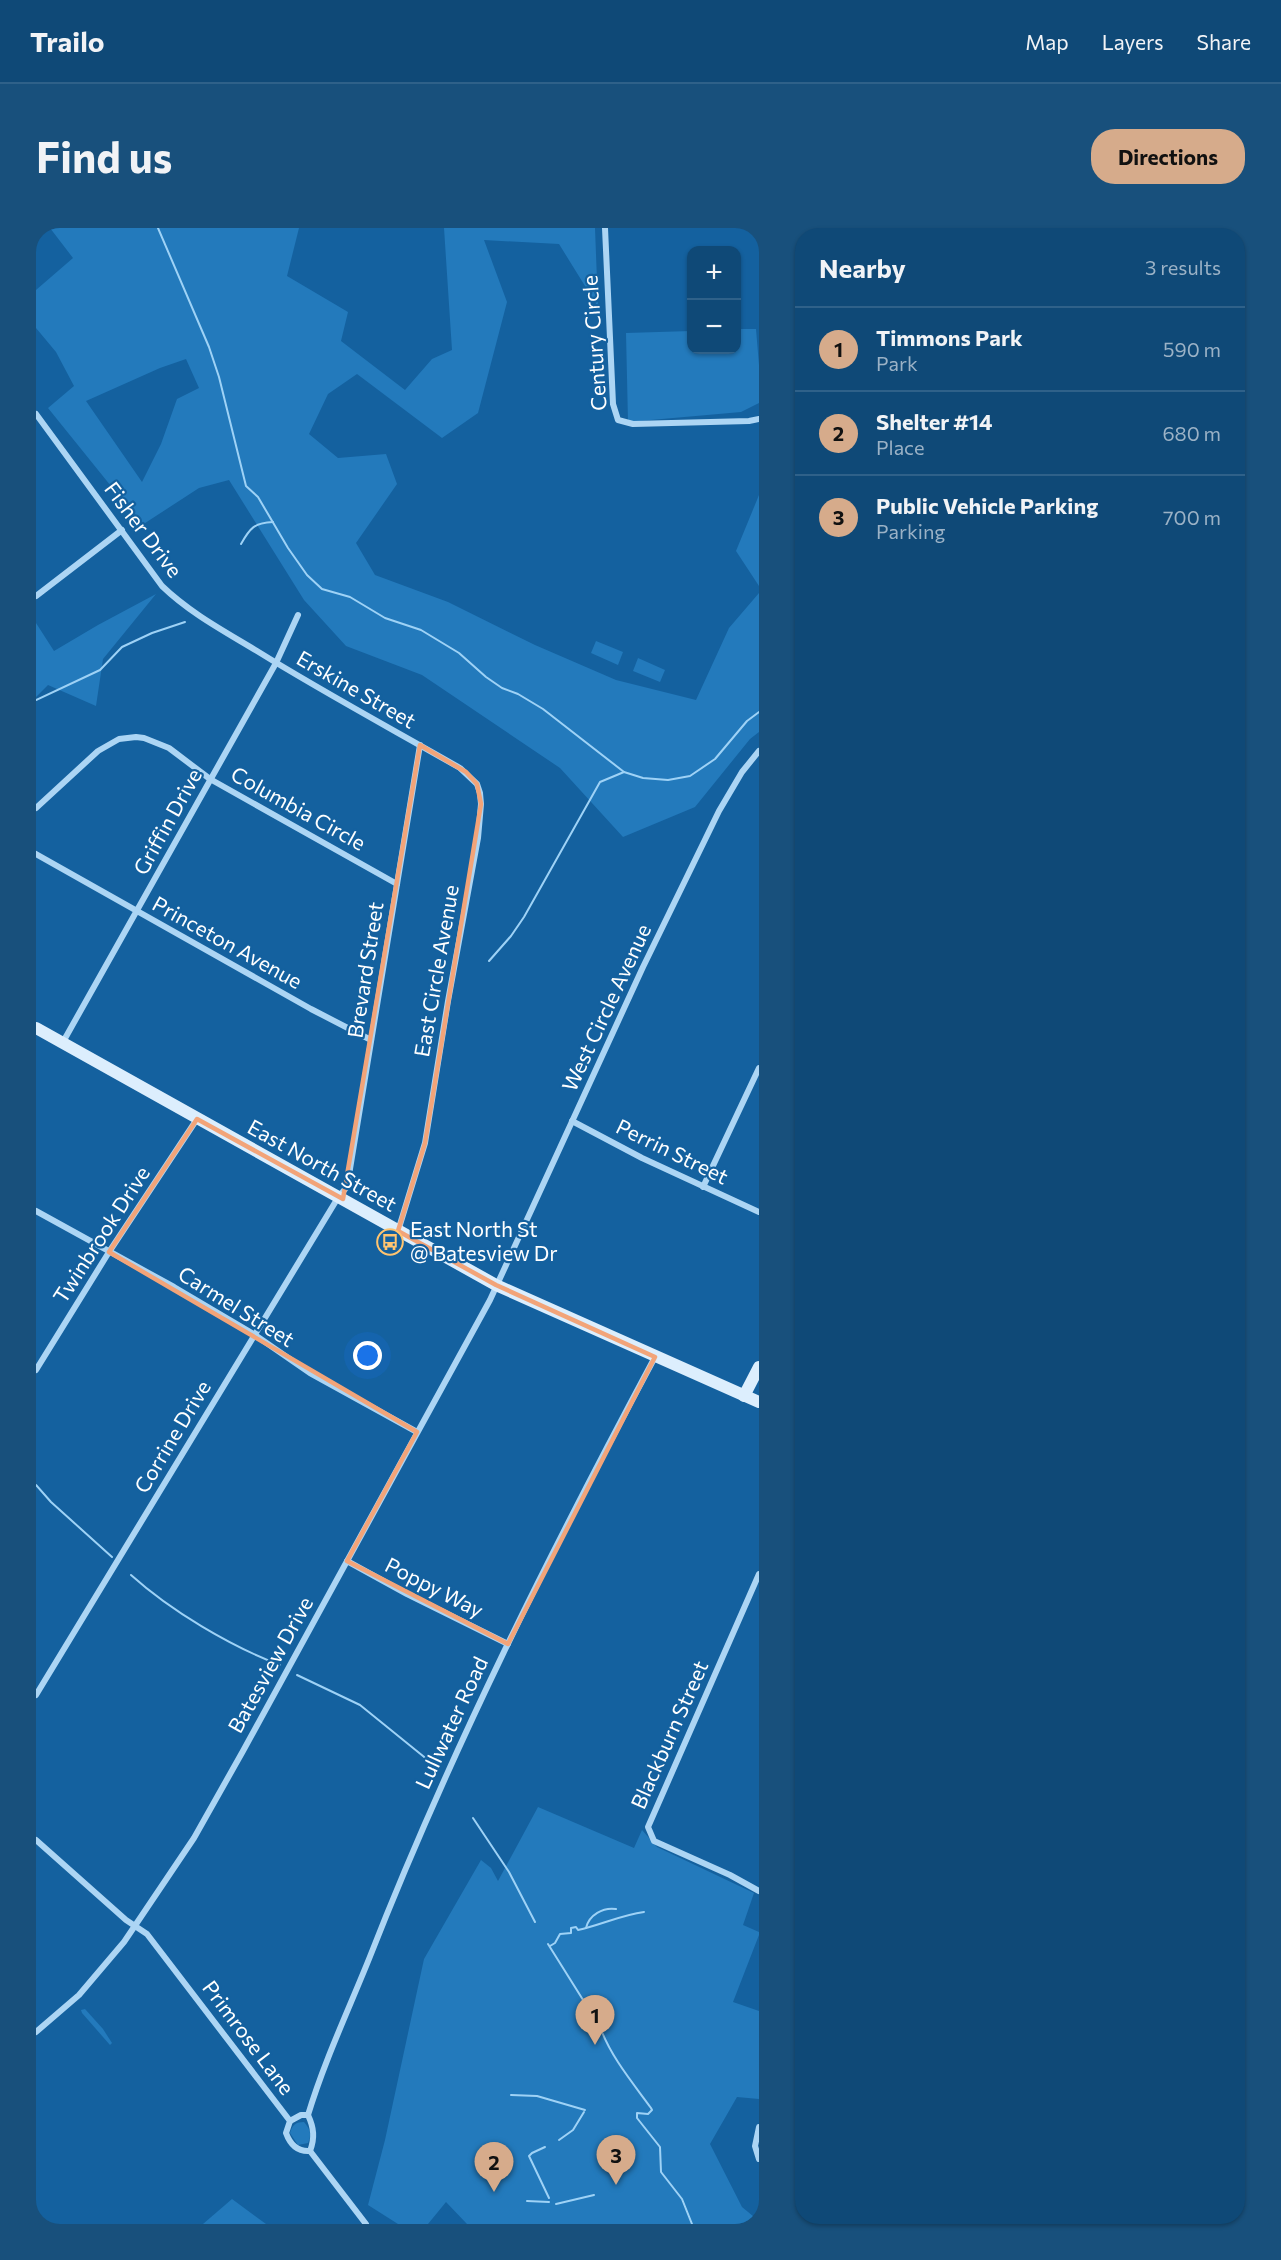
<!DOCTYPE html>
<html lang="en">
<head>
<meta charset="utf-8">
<style>
  :root { --surface:#0f4977; --page:#18507c; --text:#f1f3f6; --muted:#9bb2c6; --line:#2f6189; --accent:#d6ab8b }
  body { margin:0; font-family:Commissioner,sans-serif; background:var(--page); color:var(--text) }
  .controls { position:absolute; right:18px; top:18px; display:grid; overflow:hidden; border-radius:12px; box-shadow:0 2px 4px #0004 }
  .controls button { width:54px; height:54px; display:grid; place-items:center; padding:0; border:0; border-bottom:2px solid var(--line); background:var(--surface); color:var(--text); font:30px sans-serif }
  .you { position:absolute; left:332px; top:1128px; width:21px; height:21px; margin:-15px; border:4px solid #fff; border-radius:50%; background:#1a73e8; box-shadow:0 0 0 9px #1a73e833 }
  .badge { display:grid; place-items:center; width:39px; height:39px; border-radius:50%; background:var(--accent); color:#111; font-size:20px; font-weight:700 }
  .pin { position:absolute; translate:-50% -50px; filter:drop-shadow(0 2px 3px #0008) }
  .pin::after { content:''; position:absolute; top:32px; width:21px; height:18px; background:inherit; clip-path:polygon(0 0,100% 0,50% 100%) }
  .list { margin:0; padding:0; list-style:none }
  h2 { display:flex; justify-content:space-between; align-items:center; height:78px; margin:0; padding:0 24px; font-size:26px }
  h2 small { font-size:20px; font-weight:400; color:var(--muted) }
  .list li { display:grid; grid-template-columns:39px 1fr auto; gap:18px; align-items:center; box-sizing:border-box; height:84px; padding:0 24px; border-top:2px solid var(--line) }
  .list b { display:block; font-size:22px; white-space:nowrap }
  .list p { margin:0; font-size:20px; white-space:nowrap; color:var(--muted) }
  .list em { font-size:20px; font-style:normal; color:var(--muted) }
  .map { position:relative; flex:none; width:723px; height:1996px; overflow:hidden; border-radius:24px }
  header { display:flex; align-items:center; gap:36px; box-sizing:border-box; height:84px; padding:0 30px; background:var(--surface); border-bottom:2px solid var(--line) }
  header strong { font-size:28px }
  nav { display:flex; gap:33px; margin-inline-start:auto; font-size:21px }
  .intro { display:flex; align-items:center; justify-content:space-between; box-sizing:border-box; height:144px; padding:0 36px }
  h1 { margin:0; font-size:42px }
  .button { padding:15px 27px; border-radius:24px; background:var(--accent); color:#111; font-size:21px; font-weight:700 }
  main { display:flex; gap:36px; padding:0 36px }
  aside { flex:1; background:var(--surface); border-radius:24px; box-shadow:0 2px 4px #0004 }
  .map>svg:first-child { display:block }
  .green { fill:#237abc; fill-rule:evenodd }
  .lines { fill:none; stroke-linecap:round; stroke-linejoin:round }
  .stream { stroke:#9ed2f6; stroke-width:2 }
  .street { stroke:#acd5f4; stroke-width:6 }
  .secondary { stroke:#dceefd; stroke-width:12 }
  .marked { fill:none; stroke:#f2a479; stroke-width:4.5; stroke-linejoin:round }
  .labels { text-anchor:middle; stroke-width:4.5; stroke-linejoin:round; paint-order:stroke }
  .street-label { font-size:21px; fill:#fff; stroke:#14619f }
  .poi-label { font-size:21px; fill:#fff; stroke:#14619f; text-anchor:start }
</style>
</head>
<body>
<header>
<strong>Trailo</strong>
<nav><a>Map</a><a>Layers</a><a>Share</a></nav>
</header>
<div class="intro"><h1>Find us</h1><a class="button">Directions</a></div>
<main>
<div class="map">
<svg width="723" height="1996" viewBox="0 0 723 1996">
  <rect width="100%" height="100%" fill="#14619f"/>
  <g class="green">
    <path d="M14,0H263L251,48L312,84L305,113L369,162L396,131L416,122L408,0H559L562,79L523,16L448,12L471,74L442,185L406,210L321,146L292,166L273,206L302,230L350,226L361,256L320,315L339,347L412,374L499,417L580,452L660,472L693,400L723,365V504L714,511L659,579L587,609L524,540L386,447L310,418L268,372L193,252L163,260L103,299L87,273L12,180L38,158L20,124L0,100V62L37,30ZM150,131L163,160L141,171L125,216L106,254L50,173L124,140Z"/>
    <path d="M701,101H720L723,137V175L705,184L592,194L590,105L655,103L656,122H700Z"/>
    <path d="M723,267V358L700,323Z"/>
    <path d="M120,366L67,431L60,478L12,457L0,469V395L18,423L62,397Z"/>
    <path d="M560,413L587,424L582,437L555,425Z"/>
    <path d="M602,430L629,442L624,454L597,443Z"/>
    <path d="M502,1579L598,1620L606,1602L621,1619L718,1665L707,1697L723,1704V1707L697,1774L723,1783V1871L701,1869L674,1916L706,1979L723,1993V1996H431L410,1974L392,1996H362L332,1977L349,1912L388,1731L445,1632L455,1640L462,1653Z"/>
    <path d="M49,1781L67,1801L76,1815L74,1817L46,1785L45,1782Z"/>
    <path d="M268,1894C274,1901 276,1906 272,1915L262,1917L254,1905C256,1897 260,1894 268,1894Z"/>
    <path d="M196,1971L230,1996H167Z"/>
  </g>
  <g class="lines">
    <g class="stream">
      <path d="M122,0L173,119L183,149L210,258L222,269L252,320L271,347L286,361L314,369L349,390L385,402L423,425L450,449L466,460L482,466L507,481L588,544L607,550L632,552L654,548L679,531L711,493L723,484"/>
      <path d="M205,316C214,300 218,295 237,294"/>
      <path d="M0,472L64,442L86,419L116,405L149,394"/>
      <path d="M453,733L475,708L488,689L564,554L588,544"/>
      <path d="M0,1257L15,1274L76,1329"/>
      <path d="M95,1347C135,1383 194,1418 244,1437"/>
      <path d="M261,1447L324,1477L403,1541"/>
      <path d="M437,1590L473,1644L499,1694"/>
      <path d="M550,1700C553,1687 567,1679 580,1681"/>
      <path d="M512,1716L564,1799C575,1829 596,1854 615,1880L616,1882L612,1886L601,1885V1890L624,1919L625,1944L646,1971L656,1996"/>
      <path d="M514,1718L519,1715L524,1706L535,1705V1700L540,1699L542,1702C565,1697 585,1687 608,1684"/>
      <path d="M475,1867L501,1868L549,1882"/>
      <path d="M523,1912L537,1902L548,1884"/>
      <path d="M509,1919L496,1925L493,1928L513,1970"/>
      <path d="M491,1973L513,1974"/>
      <path d="M520,1976L558,1967"/>
    </g>
    <g class="street">
      <path d="M569,0L577,176L582,192L597,196L713,193L723,191"/>
      <path d="M0,186L126,358C154,385 188,403 221,423C287,464 356,501 424,540L441,556L444,565L445,576L442,610L412,773L389,915L362,1003"/>
      <path d="M0,368L86,302"/>
      <path d="M0,580L62,523L83,511L100,509L108,510L133,520L174,551L361,656"/>
      <path d="M0,626L275,781L335,812"/>
      <path d="M27,814L240,435L262,387"/>
      <path d="M536,893L606,930L723,984"/>
      <path d="M667,959L723,840"/>
      <path d="M0,983L138,1059L219,1107L274,1145L381,1204"/>
      <path d="M0,1142L73,1024L161,891"/>
      <path d="M311,1333L371,1366L472,1416"/>
      <path d="M723,1346L612,1599L618,1613L694,1647L723,1663"/>
      <path d="M0,1467L303,968L311,959L384,517"/>
      <path d="M0,1612L90,1692L111,1706L254,1893L250,1905C254,1916 261,1924 274,1923L330,1996"/>
      <path d="M0,1804L43,1767L88,1714L158,1610L207,1523L454,1072L607,739L683,583L706,544L723,523"/>
      <path d="M272,1887C278,1900 279,1910 274,1923"/>
      <path d="M254,1893L265,1887H272C288,1834 312,1783 333,1731C414,1524 514,1325 619,1129"/>
      <path d="M723,1899L719,1918L723,1931"/>
    </g>
    <g class="secondary">
      <path d="M0,800L460,1057L723,1174"/>
      <path d="M708,1168L723,1139"/>
    </g>
  </g>
  <path class="marked" d="M384,517L430,544L441,556L445,576L389,915L362,1003L460,1057L619,1129L472,1416L311,1333L381,1204L73,1024L161,891L307,971Z"/>
  <defs>
    <g id="bus-ring" transform="scale(1.35)"><circle r="9.5" fill="#14619f" stroke="#ffc46f" stroke-width="1.5"/><path d="M-5-6H5V4H4V6H2V4H-2V6H-4V4H-5ZM-3.5-4V0h7V-4ZM-3.5 1.2v1.5H-2V1.2ZM2 1.2v1.5H3.5V1.2Z" fill="#ffc46f"/></g>
  </defs>
  <g fill-rule="evenodd">
    <use href="#bus-ring" x="354" y="1014"/>
  </g>
  <g class="labels">
    <g class="street-label">
      <text transform="translate(559 115) rotate(-94)" y="7">Century Circle</text>
      <text transform="translate(107 302) rotate(53)" y="7">Fisher Drive</text>
      <text transform="translate(320 462) rotate(30)" y="7">Erskine Street</text>
      <text transform="translate(262 581) rotate(29)" y="7">Columbia Circle</text>
      <text transform="translate(132 594) rotate(-61)" y="7">Griffin Drive</text>
      <text transform="translate(191 715) rotate(29)" y="7">Princeton Avenue</text>
      <text transform="translate(330 742) rotate(-81)" y="7">Brevard Street</text>
      <text transform="translate(401 743) rotate(-80)" y="7">East Circle Avenue</text>
      <text transform="translate(571 780) rotate(-65)" y="7">West Circle Avenue</text>
      <text transform="translate(636 924) rotate(26)" y="7">Perrin Street</text>
      <text transform="translate(286 938) rotate(29)" y="7">East North Street</text>
      <text transform="translate(66 1007) rotate(-57)" y="7">Twinbrook Drive</text>
      <text transform="translate(200 1079) rotate(32)" y="7">Carmel Street</text>
      <text transform="translate(137 1209) rotate(-59)" y="7">Corrine Drive</text>
      <text transform="translate(398 1360) rotate(27)" y="7">Poppy Way</text>
      <text transform="translate(235 1437) rotate(-61)" y="7">Batesview Drive</text>
      <text transform="translate(416 1495) rotate(-65)" y="7">Lullwater Road</text>
      <text transform="translate(634 1507) rotate(-66)" y="7">Blackburn Street</text>
      <text transform="translate(212 1810) rotate(53)" y="7">Primrose Lane</text>
    </g>
    <g class="poi-label">
      <text x="374" y="1009">East North St<tspan x="374" dy="24">@ Batesview Dr</tspan></text>
    </g>
  </g>
</svg>
<div class="controls">
<button>+</button>
<button>−</button>
</div>
<div class="you"></div>
<div class="pin badge" style="left:559px;top:1817px">1</div>
<div class="pin badge" style="left:458px;top:1964px">2</div>
<div class="pin badge" style="left:580px;top:1957px">3</div>
</div>
<aside>
<h2>Nearby<small>3 results</small></h2>
<ul class="list">
<li><span class="badge">1</span><div><b>Timmons Park</b><p>Park</p></div><em>590 m</em></li>
<li><span class="badge">2</span><div><b>Shelter #14</b><p>Place</p></div><em>680 m</em></li>
<li><span class="badge">3</span><div><b>Public Vehicle Parking</b><p>Parking</p></div><em>700 m</em></li>
</ul>
</aside>
</main>
</body>
</html>
